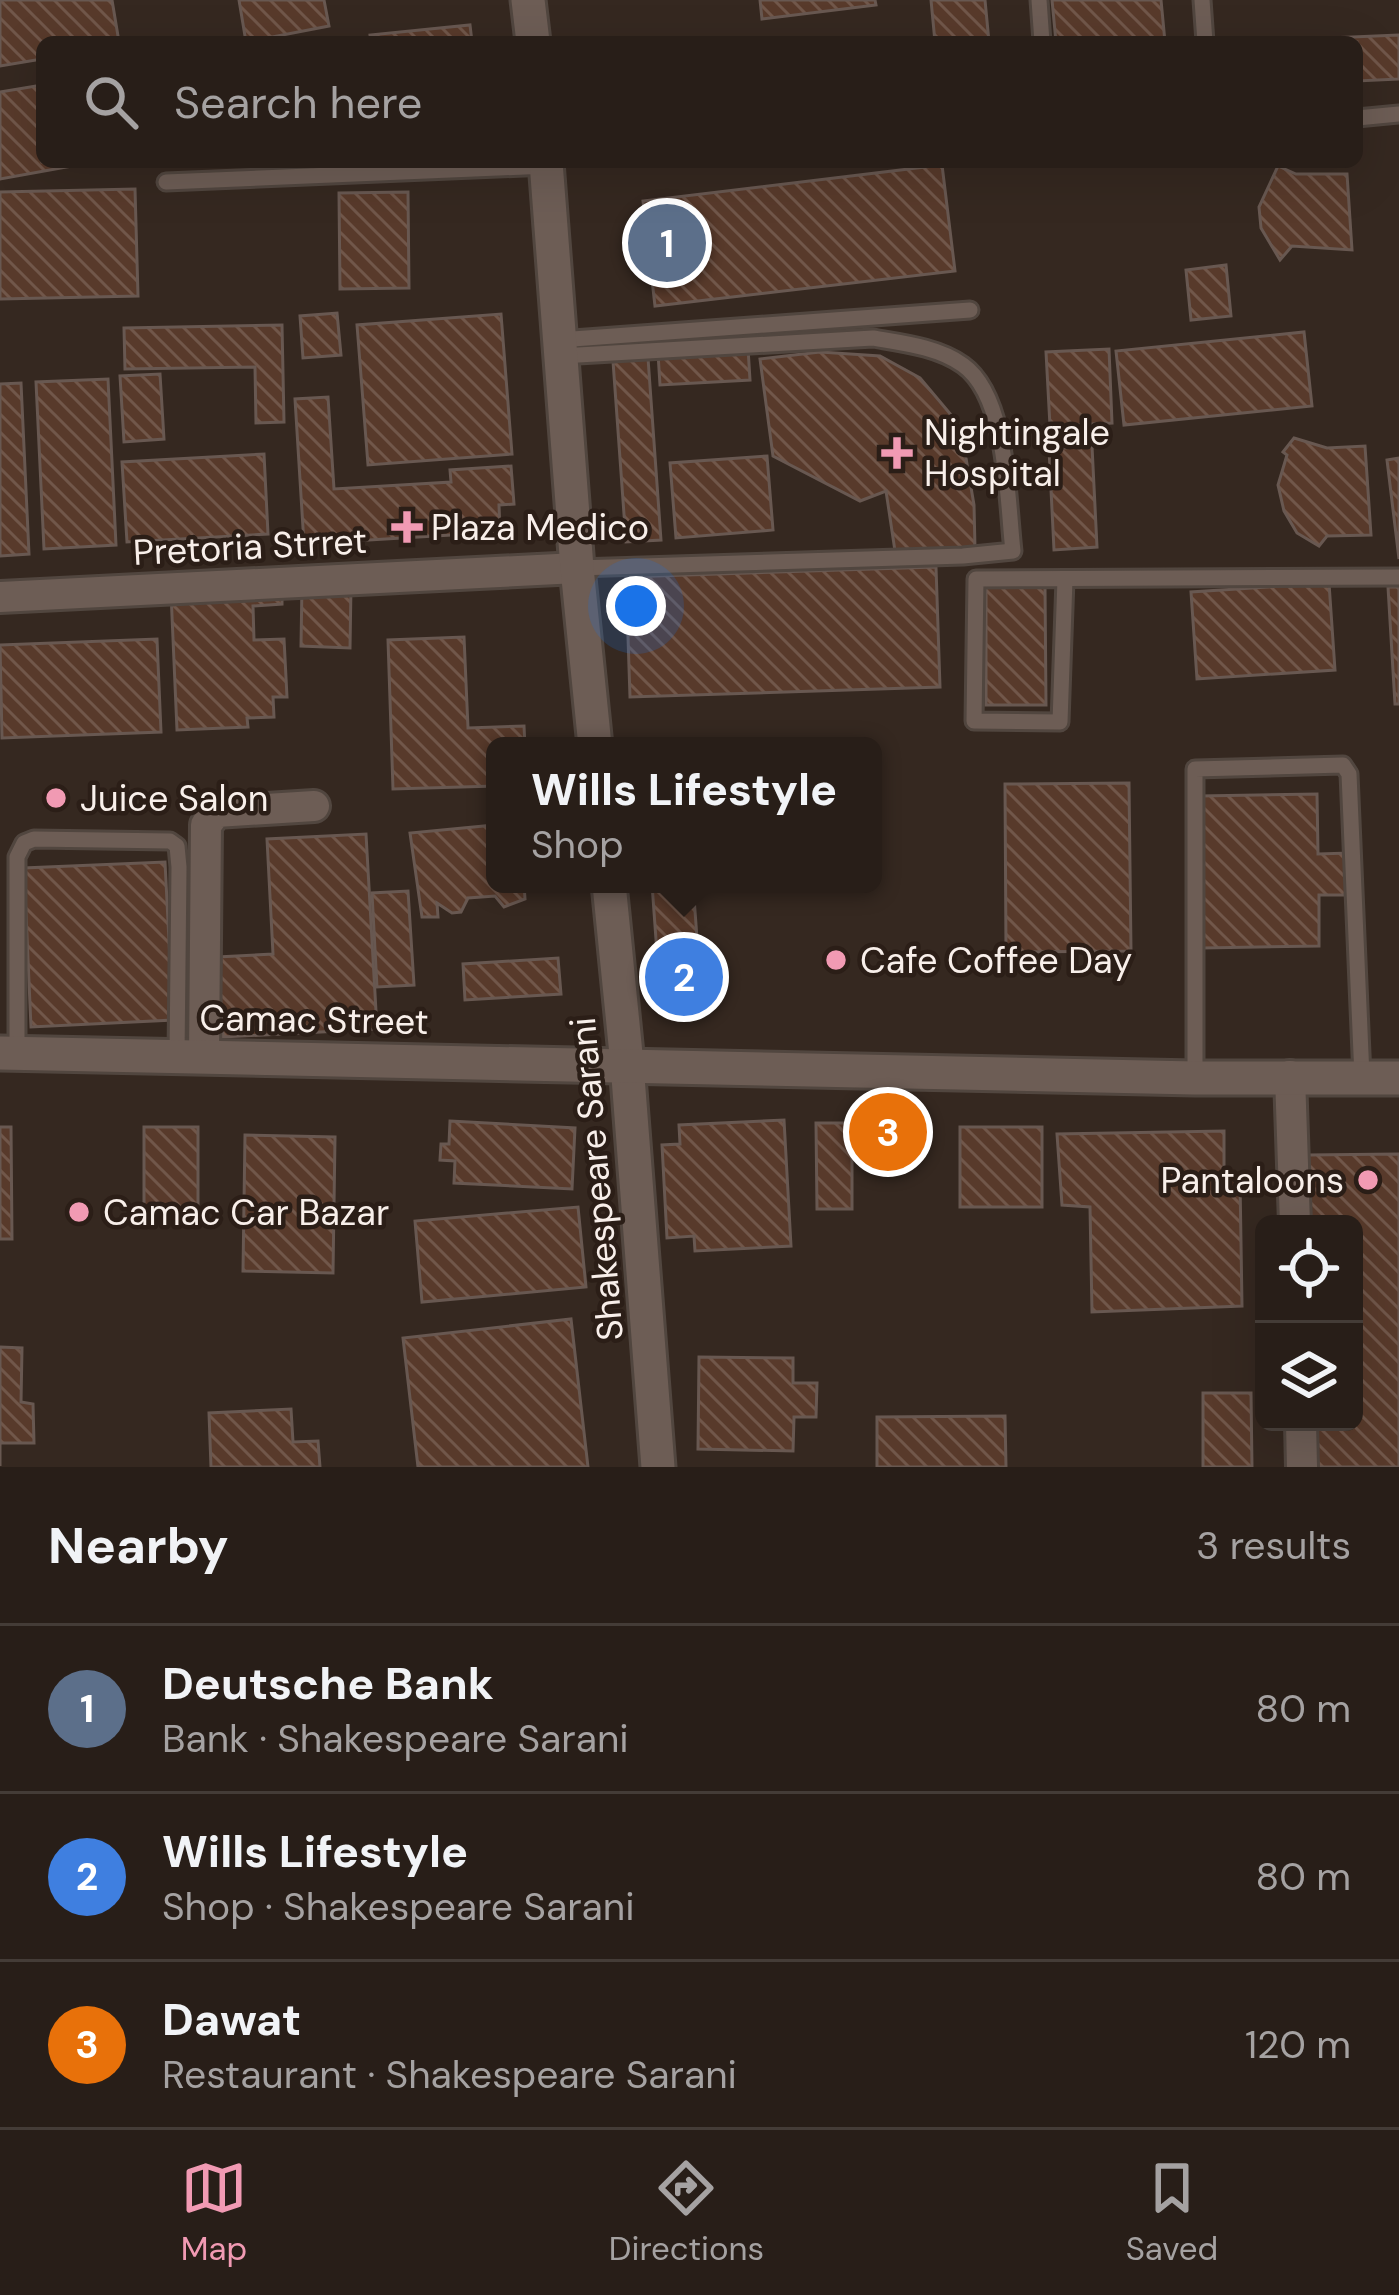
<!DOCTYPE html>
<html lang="en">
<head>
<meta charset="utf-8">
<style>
  :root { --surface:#281e18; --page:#302721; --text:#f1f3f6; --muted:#a5a2a2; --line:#443c37; --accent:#f19ab3 }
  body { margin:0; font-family:"DM Sans",sans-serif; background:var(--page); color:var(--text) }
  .controls { position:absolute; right:36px; bottom:36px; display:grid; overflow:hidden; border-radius:18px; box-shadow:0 12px 48px #0002 }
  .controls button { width:108px; height:108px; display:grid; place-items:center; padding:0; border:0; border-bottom:3px solid var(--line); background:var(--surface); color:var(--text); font:60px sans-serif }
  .you { position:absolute; left:636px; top:606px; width:42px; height:42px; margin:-30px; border:9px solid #fff; border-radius:50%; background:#1a73e8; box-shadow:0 0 0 18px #1a73e833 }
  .badge { display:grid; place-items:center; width:78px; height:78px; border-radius:50%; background:var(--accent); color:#fff; font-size:39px; font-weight:700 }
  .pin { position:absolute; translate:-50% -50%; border:6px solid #fff; box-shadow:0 3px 12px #0006 }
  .popup { position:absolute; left:486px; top:737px; width:396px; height:156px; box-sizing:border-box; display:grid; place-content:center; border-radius:18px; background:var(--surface); filter:drop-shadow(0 3px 9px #0005); font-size:39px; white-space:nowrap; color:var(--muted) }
  .popup b { font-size:45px; color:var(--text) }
  .popup::after { content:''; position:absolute; left:50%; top:100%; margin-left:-24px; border:24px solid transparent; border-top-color:var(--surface) }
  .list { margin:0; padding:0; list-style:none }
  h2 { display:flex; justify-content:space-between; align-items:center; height:156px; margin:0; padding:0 48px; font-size:51px }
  h2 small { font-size:39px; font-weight:400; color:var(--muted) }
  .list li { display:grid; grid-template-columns:78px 1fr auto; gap:36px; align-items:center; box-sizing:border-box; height:168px; padding:0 48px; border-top:3px solid var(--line) }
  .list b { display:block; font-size:45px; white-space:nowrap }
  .list p { margin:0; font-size:39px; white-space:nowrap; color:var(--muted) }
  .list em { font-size:39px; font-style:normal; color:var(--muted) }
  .icon { flex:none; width:66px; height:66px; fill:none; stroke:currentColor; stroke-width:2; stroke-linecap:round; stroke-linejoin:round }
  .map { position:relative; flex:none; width:1399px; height:1467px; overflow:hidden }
  .search { position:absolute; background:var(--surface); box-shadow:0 12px 48px #0002; left:36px; right:36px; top:36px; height:132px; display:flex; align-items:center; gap:30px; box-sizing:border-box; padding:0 42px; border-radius:18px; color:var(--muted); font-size:45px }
  .sheet { height:660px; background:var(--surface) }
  nav { display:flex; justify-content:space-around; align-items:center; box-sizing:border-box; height:168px; border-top:3px solid var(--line); background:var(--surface); font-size:33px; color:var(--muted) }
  nav a { display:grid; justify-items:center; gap:6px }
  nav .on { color:var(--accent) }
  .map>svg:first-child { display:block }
  .building { fill:url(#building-back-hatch); stroke:#685851; stroke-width:3 }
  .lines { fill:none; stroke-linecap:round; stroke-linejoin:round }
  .service-casing { stroke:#51463f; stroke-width:21 }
  .minor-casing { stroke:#51463f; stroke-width:36 }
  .secondary-casing { stroke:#51463f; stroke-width:39 }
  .service { stroke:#6d5d55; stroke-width:15 }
  .minor { stroke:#6d5d55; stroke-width:30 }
  .secondary { stroke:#6d5d55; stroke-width:33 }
  .poi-dot { fill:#f19ab3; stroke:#2b1e17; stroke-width:4.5 }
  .labels { text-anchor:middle; stroke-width:9; stroke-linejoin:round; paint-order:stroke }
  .poi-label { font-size:36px; fill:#f8efea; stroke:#2b1e17; text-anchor:start }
  .street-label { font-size:36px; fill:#f8efea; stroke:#2b1e17 }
</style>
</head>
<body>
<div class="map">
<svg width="1399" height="1467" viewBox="0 0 1399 1467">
  <defs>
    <pattern id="building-back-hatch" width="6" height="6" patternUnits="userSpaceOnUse" patternTransform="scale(3)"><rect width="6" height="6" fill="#583a2b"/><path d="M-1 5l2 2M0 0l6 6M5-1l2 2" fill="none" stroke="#71574a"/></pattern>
  </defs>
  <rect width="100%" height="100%" fill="#352820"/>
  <g class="building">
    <path d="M0,0H112L119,42H42V59L0,66Z"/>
    <path d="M239,0H324L329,26L246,42Z"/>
    <path d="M760,0H875L876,5L762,19Z"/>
    <path d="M931,0H985L989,42H935Z"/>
    <path d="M1052,0H1161L1165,42H1056Z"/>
    <path d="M470,25L472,42H371L370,35Z"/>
    <path d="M1399,35V79L1357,81V42H1237Z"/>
    <path d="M42,85V162H94L0,179V92Z"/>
    <path d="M942,165L955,271L655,306L643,201Z"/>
    <path d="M1278,166L1296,174H1347L1352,250L1292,246L1280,260L1261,228L1259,207Z"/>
    <path d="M135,189L138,296L0,299V192Z"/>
    <path d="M408,192L409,288L340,289L339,193Z"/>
    <path d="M1226,265L1231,316L1191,320L1186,270Z"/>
    <path d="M337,313L341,355L303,358L300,316Z"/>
    <path d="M501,314L512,454L368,465L357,325Z"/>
    <path d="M282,325L284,422L256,423L255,367L125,369L124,328Z"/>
    <path d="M1304,332L1312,406L1124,425L1116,351Z"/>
    <path d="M748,348L750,380L660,385L658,353Z"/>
    <path d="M1109,349L1112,423L1050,426L1046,352Z"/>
    <path d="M820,352L880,356L920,378L952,416L966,458L974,505L975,548L895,551L886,491L860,501L773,456L760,359Z"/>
    <path d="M648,358L661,540L626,542L613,361Z"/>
    <path d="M160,374L164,439L124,442L120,376Z"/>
    <path d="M108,379L116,545L44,549L36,382Z"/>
    <path d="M21,383L29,554L0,556V384Z"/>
    <path d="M328,397L334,489L451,482L450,470L511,466L514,504L499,505L500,532L304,544L295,399Z"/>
    <path d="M1294,438L1327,448L1365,446L1371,535L1327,536L1319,546L1297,533L1284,511L1278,485L1287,455L1283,452Z"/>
    <path d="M1092,446L1097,547L1054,550L1049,449Z"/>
    <path d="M264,454L268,534L127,542L122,462Z"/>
    <path d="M767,456L773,530L676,538L670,463Z"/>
    <path d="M1399,458V559L1387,460Z"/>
    <path d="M936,567L940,687L630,697L626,577Z"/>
    <path d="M1329,583L1335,670L1197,679L1191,592Z"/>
    <path d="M302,584L351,586L350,648L301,646Z"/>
    <path d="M986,586H1045L1046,705H986Z"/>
    <path d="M1388,587H1399V704H1395Z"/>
    <path d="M282,588V604L253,606L254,640L284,639L287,697H273L274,717L247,718L248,727L177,730L171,593Z"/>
    <path d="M464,637L468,728L524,726L525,746H495V786L393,789L388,640Z"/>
    <path d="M157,639L161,732L2,738L0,645Z"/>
    <path d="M1129,783L1131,951L1006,952L1005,784Z"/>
    <path d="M1317,794L1318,854L1349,853L1350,895H1319V946L1203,948L1200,796Z"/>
    <path d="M495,825V884H524L525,899L504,907L495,896L468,898L461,912L452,913L437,903L438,917H422L410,833Z"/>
    <path d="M366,834L377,1029L223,1037L218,957L273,954L267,839Z"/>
    <path d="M165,862L173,1020L31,1027L24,868Z"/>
    <path d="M652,884H693L701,992L660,995Z"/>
    <path d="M408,891L414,985L377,987L372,893Z"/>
    <path d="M558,958L561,994L465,1000L463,964Z"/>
    <path d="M784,1120L791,1246L695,1251L694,1236L667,1238L662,1145L680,1144L679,1125Z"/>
    <path d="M450,1121L575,1128L572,1189L454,1183L455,1161L440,1160L441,1144H449Z"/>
    <path d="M816,1123H852V1209H817Z"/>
    <path d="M0,1127H11L12,1239H0Z"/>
    <path d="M144,1127H198V1212L144,1211Z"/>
    <rect x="960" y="1127" width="82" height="80"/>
    <path d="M1224,1131V1180H1240L1242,1306L1092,1312L1090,1207L1062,1205L1057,1134Z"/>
    <path d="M245,1135L335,1137L333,1273L243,1271Z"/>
    <path d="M1399,1154V1467H1313V1422H1354V1224H1309L1308,1155Z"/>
    <path d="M578,1207L586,1287L422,1302L415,1221Z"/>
    <path d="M571,1319L588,1467H418L403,1338Z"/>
    <path d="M0,1347L22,1348L21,1402L33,1404L34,1443H0V1466Z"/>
    <path d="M699,1357L793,1358V1383H817L816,1417H794L793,1451L698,1449Z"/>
    <path d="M1203,1393H1251L1252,1467H1203Z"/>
    <path d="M291,1409L293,1442L318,1441L320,1467H211L209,1413Z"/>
    <path d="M1005,1416L1006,1467H877V1417Z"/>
  </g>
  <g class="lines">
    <g class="service-casing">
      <g id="service">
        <path d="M1039,0L1042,42"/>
        <path d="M1202,0L1205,42"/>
        <path d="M1357,118L1399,114"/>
        <path d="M166,182L547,166"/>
        <path d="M559,340L970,310"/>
        <path d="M561,356L873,338C902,343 938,347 963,365C1008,397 1007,500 1013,551L963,556L577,568"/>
        <path d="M1065,579L1060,722L974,721L976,579L1399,577"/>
        <path d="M17,1054V857L24,843L34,839L170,841L177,846L179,867L177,1056"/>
        <path d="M1195,1078V769L1343,765L1349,774L1362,1077"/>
      </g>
    </g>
    <g class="minor-casing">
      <g id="minor">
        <path d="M0,597L577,568"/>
        <path d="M204,1056L206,825L216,812L314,806"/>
        <path d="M1290,1076L1295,1224"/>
        <path d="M1301,1422L1302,1467"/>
      </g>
    </g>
    <g class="secondary-casing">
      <g id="secondary">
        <path d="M528,0L533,42"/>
        <path d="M546,162L577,568L595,746"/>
        <path d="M609,884L627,1064L658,1467"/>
        <path d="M0,1053L1195,1078H1399"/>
      </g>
    </g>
    <use href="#service" class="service"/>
    <use href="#minor" class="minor"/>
    <use href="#secondary" class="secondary"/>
  </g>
  <g class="poi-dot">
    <path d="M891 435h12v12h12v12h-12v12h-12v-12h-12v-12h12z"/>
    <path d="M401 509h12v12h12v12h-12v12h-12v-12h-12v-12h12z"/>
    <circle cx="56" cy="798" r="12"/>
    <circle cx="836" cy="960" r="12"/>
    <circle cx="1368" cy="1180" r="12"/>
    <circle cx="79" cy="1212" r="12"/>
  </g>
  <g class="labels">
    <g class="poi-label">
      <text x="924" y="445">Nightingale<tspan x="924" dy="41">Hospital</tspan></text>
      <text x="431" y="540">Plaza Medico</text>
      <text x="80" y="811">Juice Salon</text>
      <text x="860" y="973">Cafe Coffee Day</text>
      <text x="1344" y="1193" text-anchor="end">Pantaloons</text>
      <text x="103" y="1225">Camac Car Bazar</text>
    </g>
    <g class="street-label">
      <text transform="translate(250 546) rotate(-3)" y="13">Pretoria Strret</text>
      <text transform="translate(314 1019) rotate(1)" y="13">Camac Street</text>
      <text transform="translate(596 1179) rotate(-95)" y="13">Shakespeare Sarani</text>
    </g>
  </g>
</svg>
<div class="controls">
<button><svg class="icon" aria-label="locate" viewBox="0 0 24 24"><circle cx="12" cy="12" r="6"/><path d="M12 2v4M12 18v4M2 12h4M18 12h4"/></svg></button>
<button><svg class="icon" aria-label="layers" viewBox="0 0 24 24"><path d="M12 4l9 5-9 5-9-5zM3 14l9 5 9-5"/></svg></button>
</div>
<div class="you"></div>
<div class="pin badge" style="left:667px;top:243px;background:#5c6f8a">1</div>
<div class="pin badge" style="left:684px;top:977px;background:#3f7fe0">2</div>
<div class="popup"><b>Wills Lifestyle</b>Shop</div>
<div class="pin badge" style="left:888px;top:1132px;background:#e8710a">3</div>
<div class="search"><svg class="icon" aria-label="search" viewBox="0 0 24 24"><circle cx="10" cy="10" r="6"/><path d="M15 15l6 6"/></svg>Search here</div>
</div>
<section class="sheet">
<h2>Nearby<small>3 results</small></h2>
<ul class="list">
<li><span class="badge" style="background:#5c6f8a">1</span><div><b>Deutsche Bank</b><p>Bank · Shakespeare Sarani</p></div><em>80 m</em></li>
<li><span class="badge" style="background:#3f7fe0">2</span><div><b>Wills Lifestyle</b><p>Shop · Shakespeare Sarani</p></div><em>80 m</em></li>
<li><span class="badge" style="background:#e8710a">3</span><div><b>Dawat</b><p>Restaurant · Shakespeare Sarani</p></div><em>120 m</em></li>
</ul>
</section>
<nav>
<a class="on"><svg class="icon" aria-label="map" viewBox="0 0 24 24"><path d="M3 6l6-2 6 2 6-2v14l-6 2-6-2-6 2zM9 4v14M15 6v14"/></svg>Map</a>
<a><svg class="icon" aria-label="directions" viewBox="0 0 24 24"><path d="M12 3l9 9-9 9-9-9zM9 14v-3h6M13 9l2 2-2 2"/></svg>Directions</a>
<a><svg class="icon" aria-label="saved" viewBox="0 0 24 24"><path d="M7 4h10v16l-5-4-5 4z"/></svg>Saved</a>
</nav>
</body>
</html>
